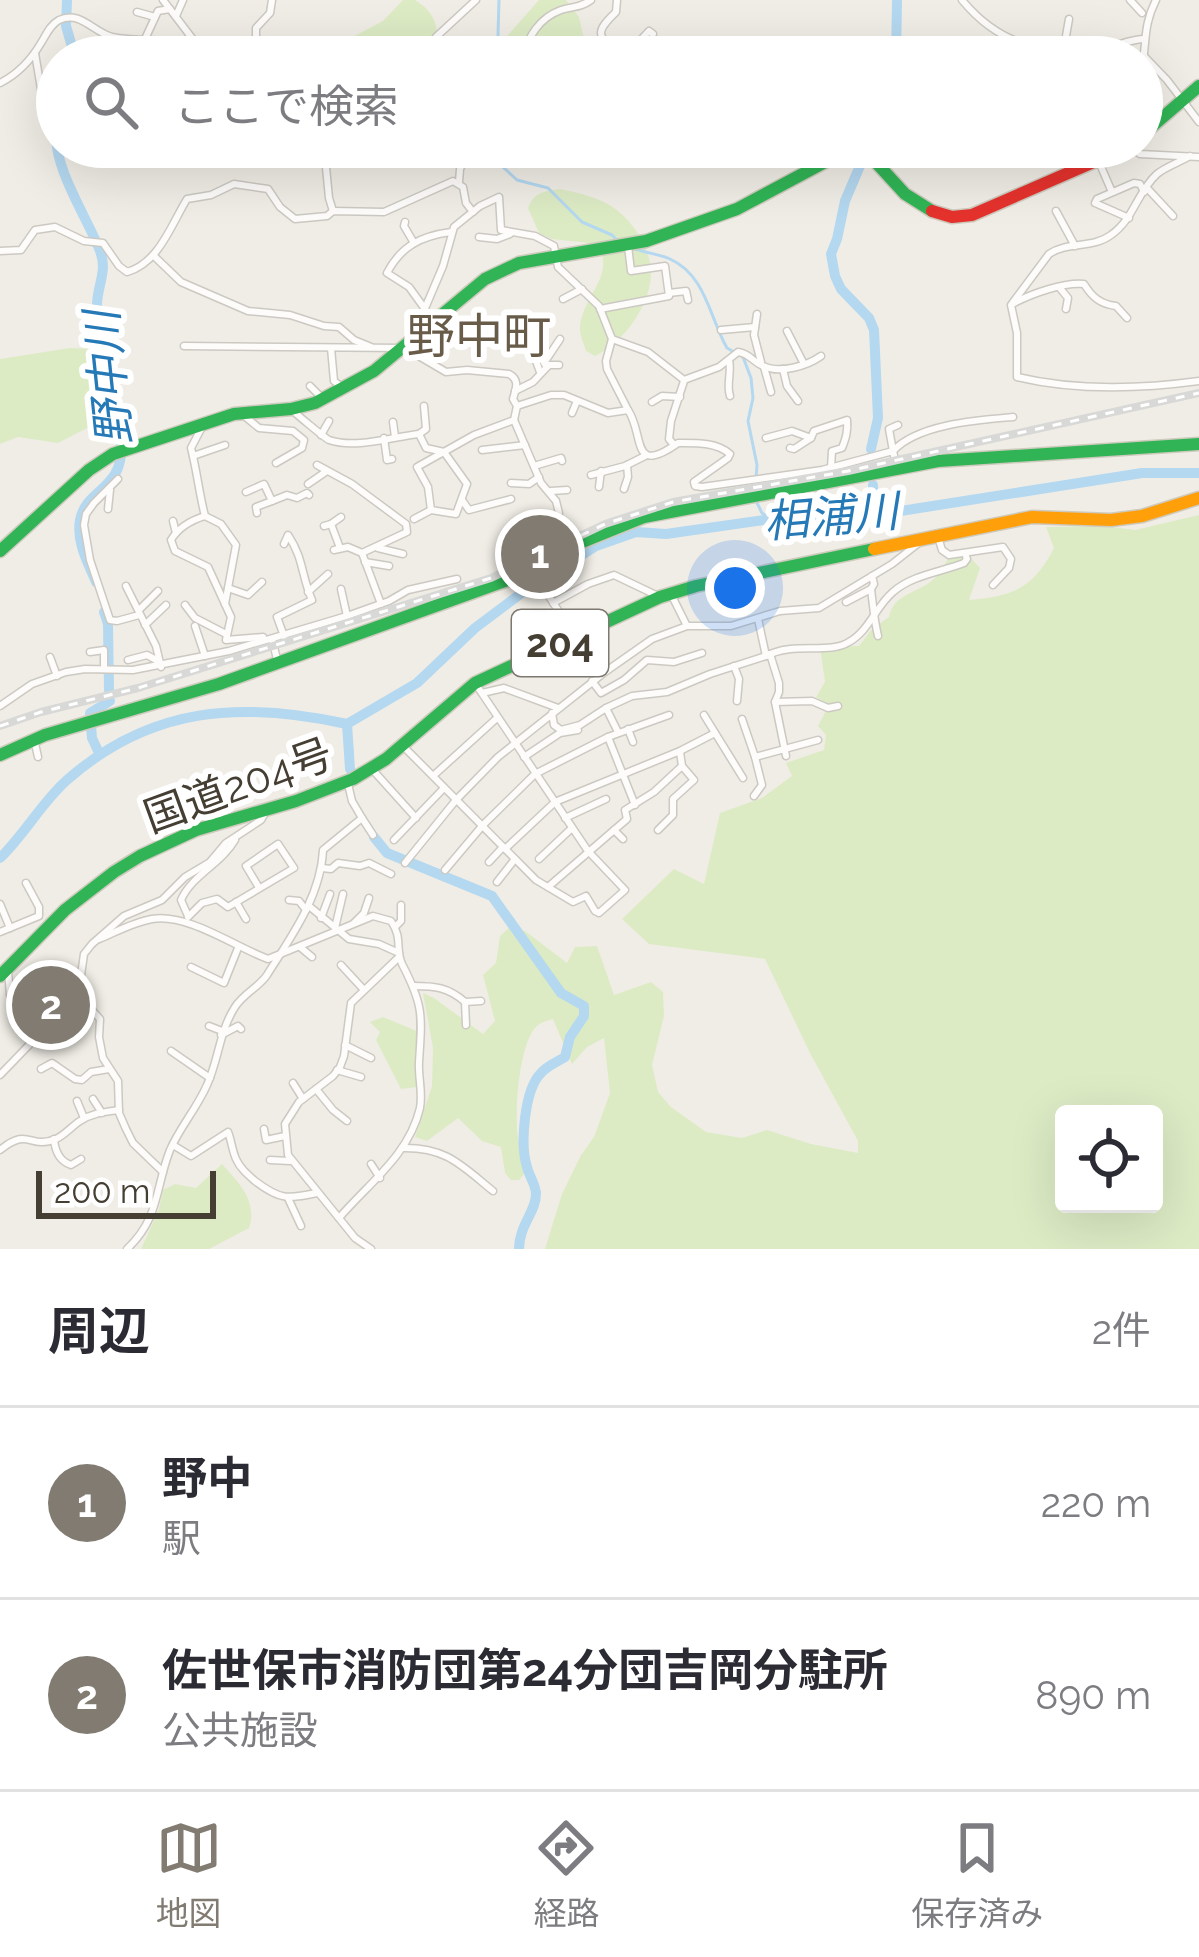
<!DOCTYPE html>
<html lang="ja">
<head>
<meta charset="utf-8">
<style>
  :root { --surface:#fff; --page:#f7f7f7; --text:#2b2b33; --muted:#7c7c81; --line:#e1e1e2; --accent:#817b72 }
  body { margin:0; font-family:Raleway,"Noto Sans JP",sans-serif; background:var(--page); color:var(--text) }
  .controls { position:absolute; right:36px; bottom:36px; display:grid; overflow:hidden; border-radius:12px; box-shadow:0 12px 48px #0002 }
  .controls button { width:108px; height:108px; display:grid; place-items:center; padding:0; border:0; border-bottom:3px solid var(--line); background:var(--surface); color:var(--text); font:60px sans-serif }
  .scale { position:absolute; left:36px; bottom:30px; width:180px; box-sizing:border-box; padding-left:12px; border:6px solid #453e33; border-top:0; font-size:33px; line-height:42px; white-space:nowrap; color:#453e33; -webkit-text-stroke:9px #fff; paint-order:stroke }
  .you { position:absolute; left:735px; top:588px; width:42px; height:42px; margin:-30px; border:9px solid #fff; border-radius:50%; background:#1a73e8; box-shadow:0 0 0 18px #1a73e833 }
  .badge { display:grid; place-items:center; width:78px; height:78px; border-radius:50%; background:var(--accent); color:#fff; font-size:39px; font-weight:700 }
  .pin { position:absolute; translate:-50% -50%; border:6px solid #fff; box-shadow:0 3px 12px #0006 }
  .list { margin:0; padding:0; list-style:none }
  h2 { display:flex; justify-content:space-between; align-items:center; height:156px; margin:0; padding:0 48px; font-size:51px }
  h2 small { font-size:39px; font-weight:400; color:var(--muted) }
  .list li { display:grid; grid-template-columns:78px 1fr auto; gap:36px; align-items:center; box-sizing:border-box; height:192px; padding:0 48px; border-top:3px solid var(--line) }
  .list b { display:block; font-size:45px; white-space:nowrap }
  .list p { margin:0; font-size:39px; white-space:nowrap; color:var(--muted) }
  .list em { font-size:39px; font-style:normal; color:var(--muted) }
  .icon { flex:none; width:66px; height:66px; fill:none; stroke:currentColor; stroke-width:2; stroke-linecap:round; stroke-linejoin:round }
  .map { position:relative; flex:none; width:1199px; height:1249px; overflow:hidden }
  .search { position:absolute; background:var(--surface); box-shadow:0 12px 48px #0002; left:36px; right:36px; top:36px; height:132px; display:flex; align-items:center; gap:30px; box-sizing:border-box; padding:0 42px; border-radius:66px; color:var(--muted); font-size:45px }
  .sheet { height:540px; background:var(--surface) }
  nav { display:flex; justify-content:space-around; align-items:center; box-sizing:border-box; height:168px; border-top:3px solid var(--line); background:var(--surface); font-size:33px; color:var(--muted) }
  nav a { display:grid; justify-items:center; gap:6px }
  nav .on { color:var(--accent) }
  .map>svg:first-child { display:block }
  .green { fill:#dcebc4; fill-rule:evenodd }
  .lines { fill:none; stroke-linecap:round; stroke-linejoin:round }
  .stream { stroke:#b4d8f0; stroke-width:3 }
  .river { stroke:#b4d8f0; stroke-width:10 }
  .street-casing { stroke:#ccc9c2; stroke-width:9 }
  .fast-casing { stroke:#cecabd; stroke-width:15 }
  .slow-casing { stroke:#cecabd; stroke-width:15 }
  .jam-casing { stroke:#cecabd; stroke-width:15 }
  .street { stroke:#fdfcfb; stroke-width:6 }
  .fast { stroke:#30b455; stroke-width:12 }
  .slow { stroke:#ff9f0a; stroke-width:12 }
  .jam { stroke:#e5322d; stroke-width:12 }
  .rail-casing { stroke:#d8d8d7; stroke-width:8 }
  .rail { stroke:#fff; stroke-width:3; stroke-dasharray:9; stroke-linecap:butt }
  .labels { text-anchor:middle; stroke-width:12; stroke-linejoin:round; paint-order:stroke }
  .shield { fill:#fff; stroke:#7d7870; stroke-width:3 }
  .shield-label { font-size:39px; font-weight:bold; fill:#453e33 }
  .street-label { font-size:42px; fill:#453e33; stroke:#fff }
  .water-label { font-size:45px; font-style:italic; fill:#2679b7; stroke:#fff }
  .quarter-label { font-size:48px; fill:#685c49; stroke:#fff }
</style>
</head>
<body>
<div class="map">
<svg width="1199" height="1249" viewBox="0 0 1199 1249">
  <rect width="100%" height="100%" fill="#f0ede6"/>
  <g class="green">
    <path d="M403,0H415C438,14 441,33 433,57H333L347,40L383,21Z"/>
    <path d="M539,0H566L579,17L588,57H493L507,36Z"/>
    <path d="M560,189C578,193 599,197 614,208C633,221 651,249 651,273C651,305 623,343 595,356L586,351C584,345 581,338 580,331C579,298 618,276 597,244L552,239L539,233L528,208C534,192 545,191 560,189Z"/>
    <path d="M70,348L96,349L93,425L58,443L18,437L0,444V359Z"/>
    <path d="M1199,515V1249H545L562,1194L581,1155L594,1137L610,1093L604,1038L587,1047L572,1064L553,1019C546,1021 541,1022 536,1027C519,1044 514,1113 518,1137C520,1150 524,1161 524,1174L519,1180H511L505,1173L501,1147L482,1141L458,1118L427,1141L415,1137L432,1086L433,1048L423,993L434,998L483,1034L495,1021L483,975L496,963L500,936L510,927L525,931L567,963L575,947L597,946L614,995L651,982L663,992L664,1016L652,1065L658,1092L671,1107L706,1132L742,1138L767,1130L811,1144L858,1153V1141L810,1053L765,959L649,944L622,919L674,869L704,884L720,813L762,798L792,776L786,763L824,750L826,735L818,726L829,705L816,697L825,682L820,647L859,646L872,629L889,617C894,592 919,594 935,578C942,572 946,560 953,552L966,553L980,568L969,600C1013,596 1033,589 1054,548L1046,527L1105,526L1135,530ZM1064,1114H1154V1204H1064Z"/>
    <path d="M383,1017L419,1032L416,1056L417,1087L401,1089L376,1040L380,1032L370,1022Z"/>
    <path d="M222,1164C239,1183 258,1201 249,1228L209,1249H141L159,1209L163,1190L175,1184L196,1188Z"/>
  </g>
  <g class="lines">
    <g class="stream">
      <path d="M499,0L498,35L502,57"/>
      <path d="M481,147L517,180L548,188L582,222L612,235L619,242"/>
      <path d="M633,248C645,253 659,254 670,259C706,275 710,319 727,348L743,357L751,378L753,398L748,421L757,465L756,478"/>
      <path d="M756,501L762,513L771,519"/>
    </g>
    <g class="river">
      <path d="M67,0L66,26L75,57"/>
      <path d="M896,57L897,0"/>
      <path d="M57,131C51,164 88,219 100,251C108,271 97,286 97,305C97,317 101,330 103,342C109,375 119,409 121,442C125,490 86,488 80,520C76,542 88,563 96,582"/>
      <path d="M868,147L845,201L837,239L831,254L835,276L841,289L869,318L874,330L878,418L871,449"/>
      <path d="M873,485L875,515"/>
      <path d="M104,612L108,624L109,690"/>
      <path d="M347,724L350,769"/>
      <path d="M99,753L92,738L90,713L110,701"/>
      <path d="M374,837L387,853L492,896L561,993L584,1006V1016L570,1037L565,1057C557,1062 547,1066 541,1073C524,1090 520,1145 527,1167C529,1176 536,1185 536,1194C536,1212 519,1225 519,1249"/>
      <path d="M0,858C25,834 42,802 67,780C151,706 241,701 347,724L417,683L475,628L523,592L596,546L636,532L666,534L771,519L875,515L1142,473H1199"/>
    </g>
    <g class="street-casing">
      <g id="street">
        <path d="M163,0L198,46L211,57"/>
        <path d="M617,0L616,12C594,33 597,36 620,54L619,57"/>
        <path d="M962,0C999,45 1041,54 1097,49C1113,48 1127,40 1143,39"/>
        <path d="M1130,0L1142,13"/>
        <path d="M137,12L155,17"/>
        <path d="M176,16L183,0"/>
        <path d="M1069,19L1066,36L1070,50"/>
        <path d="M145,39L158,11L170,9"/>
        <path d="M35,53L43,101L57,109"/>
        <path d="M620,54L631,50L649,31L653,34"/>
        <path d="M1144,56L1167,80L1199,122"/>
        <path d="M256,57V28L270,13L272,0"/>
        <path d="M424,57L436,37L476,0"/>
        <path d="M522,57C529,36 539,18 561,10C574,6 580,8 591,0"/>
        <path d="M1019,57L1015,51L1028,47"/>
        <path d="M1142,67C1147,40 1143,26 1156,0"/>
        <path d="M0,83C18,74 31,60 41,43C46,35 50,25 59,20C80,10 93,32 112,37C140,43 170,37 198,46"/>
        <path d="M324,147L329,198L333,211"/>
        <path d="M1130,147L1140,154L1199,157"/>
        <path d="M1070,149L1078,147"/>
        <path d="M1190,156C1180,162 1165,167 1157,174C1137,192 1134,219 1111,235C1092,249 1068,241 1049,254L1011,305L1017,333V377C1076,391 1140,389 1199,381"/>
        <path d="M1099,162L1112,192"/>
        <path d="M459,182L460,169L471,147"/>
        <path d="M1147,188L1173,216"/>
        <path d="M1056,211L1075,246"/>
        <path d="M1129,218L1095,203L1097,199L1134,183L1140,184L1144,192"/>
        <path d="M405,222L404,226L414,243"/>
        <path d="M479,237L497,239L510,234"/>
        <path d="M0,251L21,250L35,230L55,227L84,241L103,243L119,266L127,272C159,263 171,225 187,199L211,195L234,184L268,189L280,207L295,219L327,216L333,211L384,212L453,181L463,187L466,203L473,212"/>
        <path d="M154,256L181,282L248,311L290,315L324,326L339,327L354,340L371,347"/>
        <path d="M1059,287L1068,298L1066,309"/>
        <path d="M669,293L686,291L688,300"/>
        <path d="M563,299L582,289"/>
        <path d="M1014,303C1031,294 1064,282 1084,284C1092,297 1100,304 1116,306L1127,318"/>
        <path d="M425,309L409,287L387,273C401,246 421,236 451,232"/>
        <path d="M600,309L669,296L665,266L631,271L628,246"/>
        <path d="M757,314L754,335L761,362"/>
        <path d="M721,330L755,327"/>
        <path d="M787,331L804,364"/>
        <path d="M612,339L606,361L607,369L628,410"/>
        <path d="M410,343L409,330L423,313L443,266L454,227L480,206L499,197L501,230L535,236L554,246L558,267L599,306L612,339L648,352L684,380"/>
        <path d="M184,346L405,348L446,372L467,370L509,374C520,380 516,388 513,399L517,406L514,420L474,435L417,467L428,487L431,510"/>
        <path d="M331,348L334,381L343,388"/>
        <path d="M533,353L540,372"/>
        <path d="M729,360C732,373 726,384 730,396"/>
        <path d="M547,367L544,363L560,339"/>
        <path d="M764,367L771,392"/>
        <path d="M783,369L787,386L798,401"/>
        <path d="M684,380L719,367L738,352C751,354 751,361 763,366C780,374 807,366 821,356"/>
        <path d="M310,386L323,399"/>
        <path d="M515,391L533,382L549,365H559"/>
        <path d="M652,402L662,396L680,397"/>
        <path d="M517,406L551,395H564L608,413L628,410C645,435 630,477 678,443C696,443 716,442 730,454L728,458L694,482L695,486L702,487L822,470L893,451L897,469"/>
        <path d="M291,409C296,414 325,438 329,440C355,449 392,437 419,434L426,448L444,452L467,484L456,514L431,510L414,519"/>
        <path d="M572,413L577,401"/>
        <path d="M242,414L259,428L293,431L304,440L302,448L276,463"/>
        <path d="M514,420L541,483L556,501L559,513L557,518C553,520 549,520 545,522C537,527 542,543 533,552"/>
        <path d="M393,422L395,437"/>
        <path d="M898,425L889,429L893,451C918,424 978,420 1013,417"/>
        <path d="M202,427L191,448C197,471 199,493 205,516"/>
        <path d="M419,434L426,429L424,406"/>
        <path d="M321,435L329,421"/>
        <path d="M384,438L387,460L392,459"/>
        <path d="M766,438L792,431L811,438L814,431L847,420C848,431 846,438 842,448L832,451L831,468"/>
        <path d="M674,445L669,439L671,421L684,381"/>
        <path d="M790,448L794,449L811,438"/>
        <path d="M482,450L525,445"/>
        <path d="M193,456L225,445"/>
        <path d="M317,465L352,484L406,524L407,532L362,553L381,604"/>
        <path d="M534,466L561,458L562,461"/>
        <path d="M591,475L625,466L645,456"/>
        <path d="M118,479L94,503L86,514L84,525L90,560L110,620L117,621L139,615"/>
        <path d="M511,483L529,484L539,477"/>
        <path d="M308,484L327,471"/>
        <path d="M599,487L601,471"/>
        <path d="M624,489L628,477L627,465"/>
        <path d="M551,491L567,490"/>
        <path d="M246,492L264,484L272,501L256,507L257,513"/>
        <path d="M462,500L469,510L511,499"/>
        <path d="M272,501L287,495L297,498L307,493L309,495"/>
        <path d="M108,509L110,490"/>
        <path d="M205,516C192,520 178,528 171,540L175,551L208,567L231,617L226,640L263,637"/>
        <path d="M205,516L221,524L236,545L225,604"/>
        <path d="M173,521L176,533"/>
        <path d="M331,524L341,517"/>
        <path d="M324,526L331,524L340,548"/>
        <path d="M938,537L942,550L949,555L1003,547L1011,559L1009,568L993,585"/>
        <path d="M284,544L288,535C304,559 301,575 312,600L277,617L284,636"/>
        <path d="M378,548L403,554"/>
        <path d="M334,550L348,547L362,553"/>
        <path d="M365,562L389,566"/>
        <path d="M531,569L575,636"/>
        <path d="M126,586L156,646L161,667"/>
        <path d="M228,588L248,595L262,582"/>
        <path d="M341,589L347,616"/>
        <path d="M871,589C873,605 874,619 878,636"/>
        <path d="M308,592L328,574"/>
        <path d="M671,594L687,626"/>
        <path d="M846,602L871,589L874,584L872,576"/>
        <path d="M553,603L588,584L614,575L658,596"/>
        <path d="M185,605L195,618L226,634"/>
        <path d="M139,610L158,591"/>
        <path d="M758,619L766,656C794,641 828,655 849,642C869,631 876,606 893,592C912,575 941,572 964,563L967,559L965,553"/>
        <path d="M145,625L166,605"/>
        <path d="M195,626L205,656"/>
        <path d="M272,639L278,663"/>
        <path d="M90,652L104,650V669"/>
        <path d="M770,654L779,683V692L775,702L786,756"/>
        <path d="M50,657L57,676"/>
        <path d="M128,660L147,655L158,661"/>
        <path d="M734,666L739,679L737,701"/>
        <path d="M592,681L601,693L624,680L647,660L674,662L702,653"/>
        <path d="M482,693L504,688L558,708"/>
        <path d="M775,702L812,701L828,708L838,706"/>
        <path d="M0,706L32,684L66,672L85,669L133,670L229,651L347,616L389,601L408,590L457,579"/>
        <path d="M606,708L632,696L667,692L710,674L766,656"/>
        <path d="M552,713L554,725L561,730L580,725L606,708L618,732"/>
        <path d="M704,715L743,778"/>
        <path d="M742,719L755,757L818,740"/>
        <path d="M628,729L633,742"/>
        <path d="M34,739L38,757"/>
        <path d="M403,746L536,880L573,902L586,896L595,911L599,913L625,890L588,851L475,683"/>
        <path d="M524,757L560,733L578,730"/>
        <path d="M371,768L416,818"/>
        <path d="M433,776L497,718"/>
        <path d="M754,796L762,785L755,757"/>
        <path d="M635,805L608,737L669,715"/>
        <path d="M362,818L373,835"/>
        <path d="M565,818L606,799"/>
        <path d="M614,830L623,839"/>
        <path d="M658,830L673,815V799L694,780L682,766"/>
        <path d="M394,840L444,788"/>
        <path d="M505,849L555,802L680,751L715,733"/>
        <path d="M539,859L572,828"/>
        <path d="M489,862L503,847"/>
        <path d="M405,863L456,800L498,757L605,672L652,639L687,626H731L780,611L819,608L892,564L920,542"/>
        <path d="M322,868L331,869L338,863L360,866L369,863L391,874"/>
        <path d="M445,870L483,825L535,774L608,737"/>
        <path d="M497,882L515,859"/>
        <path d="M548,887L627,819L625,810L654,792L682,766L680,752"/>
        <path d="M289,900L299,901L306,910"/>
        <path d="M236,902L246,919"/>
        <path d="M0,904L10,928"/>
        <path d="M309,906L349,939L379,944L399,953"/>
        <path d="M188,916L181,900C192,875 221,864 235,840"/>
        <path d="M188,917L202,903L217,899L228,907L294,868L278,844L246,866L258,886"/>
        <path d="M321,918L330,894"/>
        <path d="M353,924L364,913L369,898"/>
        <path d="M395,927L401,921V905"/>
        <path d="M335,928L343,894"/>
        <path d="M0,932L39,916V907L26,883"/>
        <path d="M99,939C116,932 134,922 152,919C188,913 235,947 268,959L373,916L391,921C403,938 395,949 402,964C424,1006 422,1016 419,1062C418,1077 423,1092 420,1108C409,1155 369,1183 339,1218"/>
        <path d="M300,947L312,957"/>
        <path d="M341,965L364,990"/>
        <path d="M191,967L224,983L238,948"/>
        <path d="M8,971L10,995L40,1001L51,1017"/>
        <path d="M413,986C435,986 448,987 465,1002L481,1001"/>
        <path d="M465,1002L466,1025"/>
        <path d="M63,1005L73,996L81,998L100,1019L99,1037L103,1058L118,1081L119,1113L126,1129L133,1143L163,1172"/>
        <path d="M209,1026L222,1031"/>
        <path d="M221,1035L238,1026L241,1029"/>
        <path d="M345,1045L371,1058"/>
        <path d="M171,1051L210,1078"/>
        <path d="M41,1069L52,1063L75,1079L82,1080L91,1072L109,1069"/>
        <path d="M337,1070L361,1077"/>
        <path d="M0,1075L29,1045L56,1010L81,975L84,954L92,944L124,916L162,900L185,877L210,862L226,843L261,820L267,810"/>
        <path d="M293,1083L303,1099"/>
        <path d="M316,1089L333,1110L347,1121"/>
        <path d="M93,1099L102,1113"/>
        <path d="M77,1101L84,1118"/>
        <path d="M264,1129L266,1140L285,1136"/>
        <path d="M54,1139C55,1151 59,1161 71,1165L81,1159"/>
        <path d="M173,1145L191,1156L228,1132C231,1139 232,1150 236,1159C240,1168 247,1174 255,1181C280,1200 287,1199 317,1193"/>
        <path d="M402,1148C446,1147 461,1165 493,1191"/>
        <path d="M0,1150C30,1126 28,1150 56,1139C65,1135 72,1126 80,1121C92,1113 105,1112 119,1110"/>
        <path d="M270,1160L290,1161"/>
        <path d="M371,1164L380,1178"/>
        <path d="M288,1198L301,1226"/>
        <path d="M127,1249C160,1218 155,1188 170,1150C180,1127 197,1108 207,1085C219,1059 219,1032 235,1007C243,994 259,987 267,975C291,937 321,896 323,850L362,818L352,801L348,784"/>
        <path d="M371,1249L355,1238L288,1155L285,1124L299,1102L333,1076L340,1067L344,1056L351,1003L398,958"/>
      </g>
    </g>
    <g class="fast-casing">
      <g id="fast">
        <path d="M1142,135L1199,86"/>
        <path d="M0,551L89,470L113,454L234,414L291,409L315,403L374,371L485,279L519,263L646,241L737,209L842,153H863L872,158L905,194L932,211"/>
        <path d="M0,755L45,735L219,684L519,576L575,545L644,517L938,461L1199,444"/>
        <path d="M0,976L65,910L114,872L140,856L196,830L296,801L353,779L386,759L475,683L660,597L696,586L874,549"/>
      </g>
    </g>
    <g class="slow-casing">
      <path id="slow" d="M874,549L1032,517L1111,520L1142,516L1199,498"/>
    </g>
    <g class="jam-casing">
      <path id="jam" d="M932,211L952,217L972,215L1128,147"/>
    </g>
    <use href="#street" class="street"/>
    <use href="#fast" class="fast"/>
    <use href="#slow" class="slow"/>
    <use href="#jam" class="jam"/>
    <g class="rail-casing">
      <path id="rail" d="M0,726L41,712L138,688L491,578L605,524L673,502L848,471L1199,393"/>
    </g>
    <use href="#rail" class="rail"/>
  </g>
  <g class="labels">
    <rect class="shield" x="512" y="610" width="96" height="66" rx="9"/>
    <g class="shield-label">
      <text x="560" y="657">204</text>
    </g>
    <g class="street-label">
      <text transform="translate(238 785) rotate(-20)" y="15">国道204号</text>
    </g>
    <g class="water-label">
      <text transform="translate(108 378) rotate(-96)" y="16">野中川</text>
      <text transform="translate(831 516) rotate(-5)" y="16">相浦川</text>
    </g>
    <g class="quarter-label">
      <text x="479" y="353">野中町</text>
    </g>
  </g>
</svg>
<div class="controls">
<button><svg class="icon" aria-label="locate" viewBox="0 0 24 24"><circle cx="12" cy="12" r="6"/><path d="M12 2v4M12 18v4M2 12h4M18 12h4"/></svg></button>
</div>
<div class="scale">200 m</div>
<div class="you"></div>
<div class="pin badge" style="left:540px;top:554px">1</div>
<div class="pin badge" style="left:51px;top:1005px">2</div>
<div class="search"><svg class="icon" aria-label="search" viewBox="0 0 24 24"><circle cx="10" cy="10" r="6"/><path d="M15 15l6 6"/></svg>ここで検索</div>
</div>
<section class="sheet">
<h2>周辺<small>2件</small></h2>
<ul class="list">
<li><span class="badge">1</span><div><b>野中</b><p>駅</p></div><em>220 m</em></li>
<li><span class="badge">2</span><div><b>佐世保市消防団第24分団吉岡分駐所</b><p>公共施設</p></div><em>890 m</em></li>
</ul>
</section>
<nav>
<a class="on"><svg class="icon" aria-label="map" viewBox="0 0 24 24"><path d="M3 6l6-2 6 2 6-2v14l-6 2-6-2-6 2zM9 4v14M15 6v14"/></svg>地図</a>
<a><svg class="icon" aria-label="directions" viewBox="0 0 24 24"><path d="M12 3l9 9-9 9-9-9zM9 14v-3h6M13 9l2 2-2 2"/></svg>経路</a>
<a><svg class="icon" aria-label="saved" viewBox="0 0 24 24"><path d="M7 4h10v16l-5-4-5 4z"/></svg>保存済み</a>
</nav>
</body>
</html>
